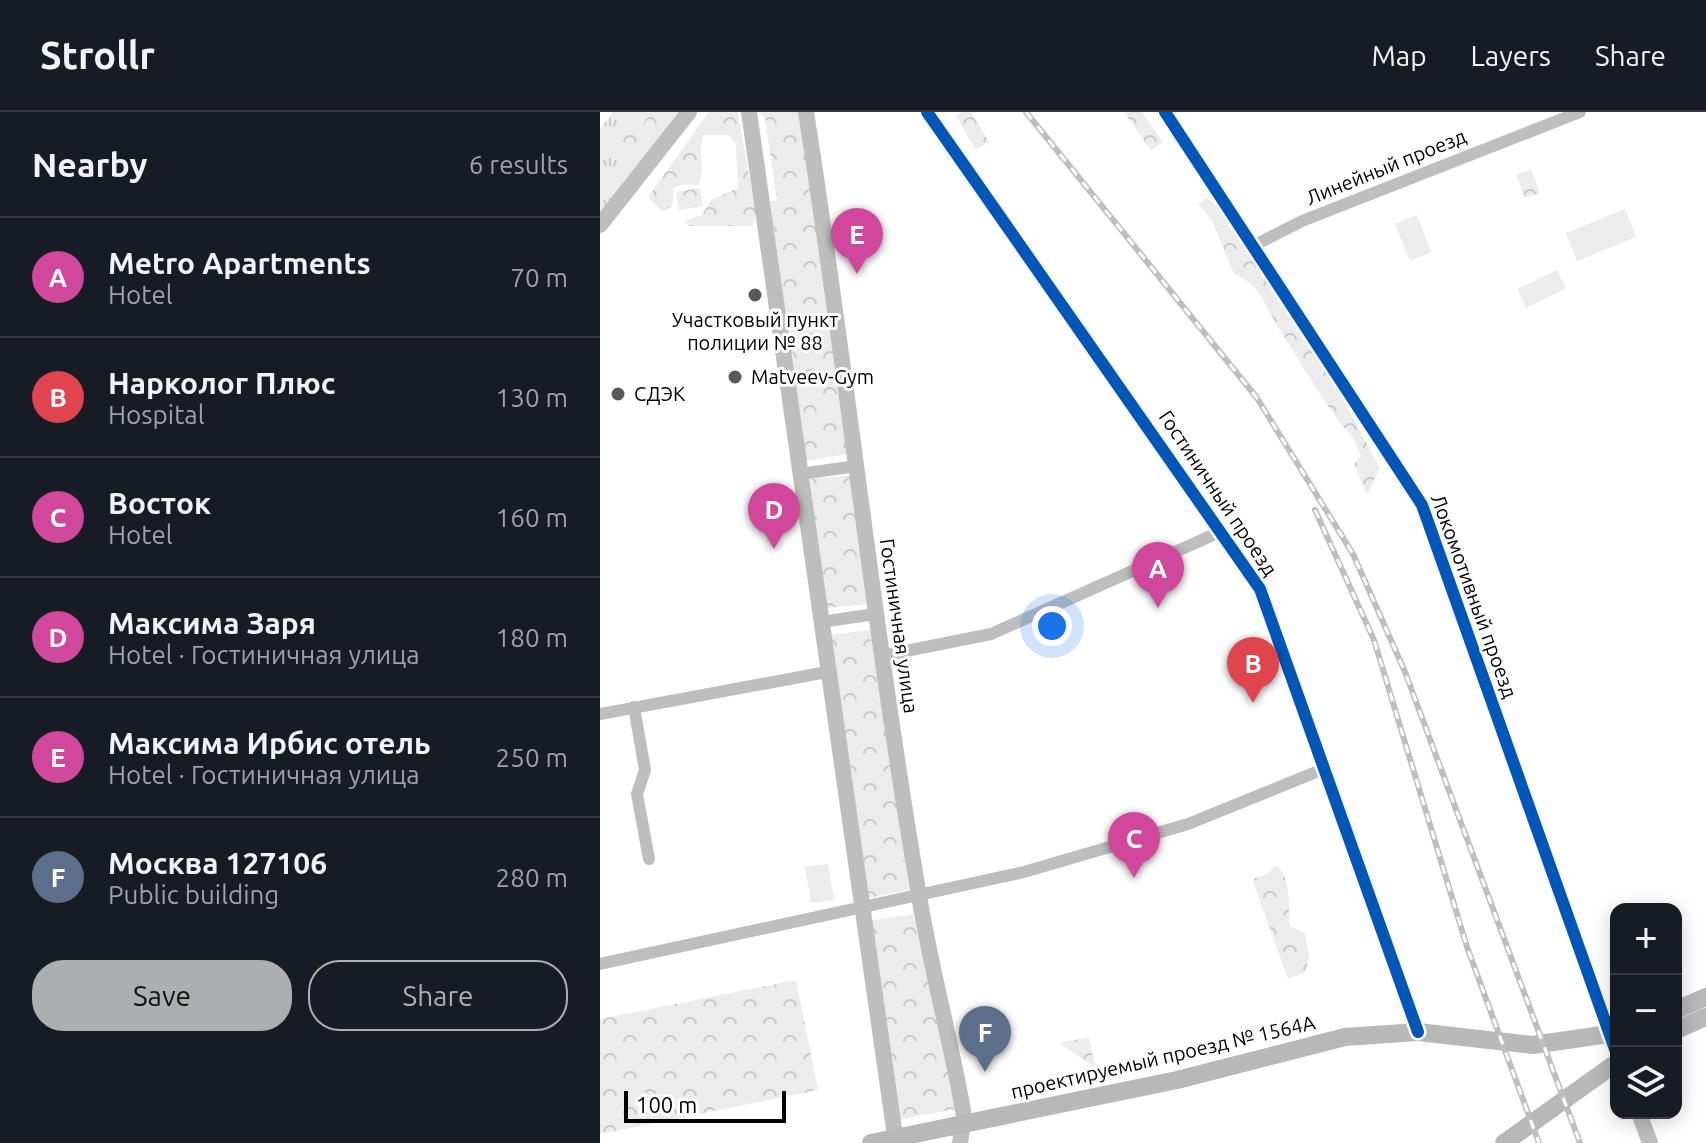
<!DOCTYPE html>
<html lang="en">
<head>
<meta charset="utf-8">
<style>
  :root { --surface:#171b24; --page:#242831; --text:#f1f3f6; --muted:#9ea1a6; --line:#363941; --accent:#adaeaf }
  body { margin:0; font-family:Ubuntu,sans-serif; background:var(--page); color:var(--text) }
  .controls { position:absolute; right:24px; bottom:24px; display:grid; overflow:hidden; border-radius:16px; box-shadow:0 4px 20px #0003 }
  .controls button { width:72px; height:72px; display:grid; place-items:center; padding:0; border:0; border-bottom:2px solid var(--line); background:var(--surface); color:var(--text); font:40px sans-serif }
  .scale { position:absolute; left:24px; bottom:20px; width:162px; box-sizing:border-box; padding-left:8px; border:4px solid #000; border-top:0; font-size:22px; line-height:28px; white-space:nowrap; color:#000; -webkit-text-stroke:6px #fff; paint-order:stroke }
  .you { position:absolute; left:452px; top:514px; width:28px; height:28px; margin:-20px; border:6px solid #fff; border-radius:50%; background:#1a73e8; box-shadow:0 0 0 12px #1a73e833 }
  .badge { display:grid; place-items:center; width:52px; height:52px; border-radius:50%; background:var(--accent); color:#fff; font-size:26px; font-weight:700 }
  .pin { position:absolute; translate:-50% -66px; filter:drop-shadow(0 2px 4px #0008) }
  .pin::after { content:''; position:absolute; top:42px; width:28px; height:24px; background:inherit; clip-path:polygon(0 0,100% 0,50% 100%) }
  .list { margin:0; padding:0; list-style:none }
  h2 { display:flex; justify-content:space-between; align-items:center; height:104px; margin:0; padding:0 32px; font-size:34px }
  h2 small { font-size:26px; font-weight:400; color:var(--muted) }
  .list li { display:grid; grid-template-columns:52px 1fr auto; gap:24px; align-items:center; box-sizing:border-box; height:120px; padding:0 32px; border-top:2px solid var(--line) }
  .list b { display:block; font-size:30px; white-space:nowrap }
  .list p { margin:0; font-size:26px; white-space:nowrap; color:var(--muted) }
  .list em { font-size:26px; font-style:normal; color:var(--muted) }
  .actions { display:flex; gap:16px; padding:24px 32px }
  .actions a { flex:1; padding:18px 0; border:2px solid var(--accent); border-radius:32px; text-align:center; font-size:28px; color:var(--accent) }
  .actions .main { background:var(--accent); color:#111 }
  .icon { flex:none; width:44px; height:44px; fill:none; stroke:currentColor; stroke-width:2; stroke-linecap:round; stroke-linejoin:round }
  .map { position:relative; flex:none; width:1106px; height:1031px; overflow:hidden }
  header { display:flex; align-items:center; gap:48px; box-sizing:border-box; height:112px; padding:0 40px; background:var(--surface); border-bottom:2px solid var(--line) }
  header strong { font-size:38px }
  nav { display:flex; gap:44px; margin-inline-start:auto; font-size:28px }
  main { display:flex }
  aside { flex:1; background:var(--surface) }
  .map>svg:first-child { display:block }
  .grass { fill:url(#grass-tufts) }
  .forest { fill:url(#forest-crowns) }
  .pitch { fill:#ececec }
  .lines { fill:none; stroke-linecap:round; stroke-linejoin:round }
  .minor { stroke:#bebebe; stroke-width:12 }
  .tertiary { stroke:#bebebe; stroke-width:16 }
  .secondary { stroke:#b8b8b8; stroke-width:18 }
  .rail-casing { stroke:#bebebe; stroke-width:6 }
  .rail { stroke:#fff; stroke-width:3; stroke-dasharray:9; stroke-linecap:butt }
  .cycleway-casing { stroke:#fff; stroke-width:17 }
  .cycleway { stroke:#0057b8; stroke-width:12 }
  .poi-dot { fill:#595959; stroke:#fff; stroke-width:3 }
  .labels { text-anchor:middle; stroke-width:6; stroke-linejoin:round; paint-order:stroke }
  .street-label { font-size:20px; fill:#000; stroke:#fff }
  .poi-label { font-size:20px; fill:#000; stroke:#fff; text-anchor:start }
</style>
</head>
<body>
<header>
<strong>Strollr</strong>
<nav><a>Map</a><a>Layers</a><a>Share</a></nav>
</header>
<main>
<aside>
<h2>Nearby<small>6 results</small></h2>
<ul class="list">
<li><span class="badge" style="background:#d1479c">A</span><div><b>Metro Apartments</b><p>Hotel</p></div><em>70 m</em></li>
<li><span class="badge" style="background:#e0444e">B</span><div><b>Нарколог Плюс</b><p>Hospital</p></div><em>130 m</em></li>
<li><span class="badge" style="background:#d1479c">C</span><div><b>Восток</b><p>Hotel</p></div><em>160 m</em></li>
<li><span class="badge" style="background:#d1479c">D</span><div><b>Максима Заря</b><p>Hotel · Гостиничная улица</p></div><em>180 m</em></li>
<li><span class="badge" style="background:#d1479c">E</span><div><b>Максима Ирбис отель</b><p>Hotel · Гостиничная улица</p></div><em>250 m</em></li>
<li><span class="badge" style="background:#5c6f8a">F</span><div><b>Москва 127106</b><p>Public building</p></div><em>280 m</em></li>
</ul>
<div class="actions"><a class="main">Save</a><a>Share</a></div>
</aside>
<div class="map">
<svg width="1106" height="1031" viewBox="0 0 1106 1031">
  <defs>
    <pattern id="grass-tufts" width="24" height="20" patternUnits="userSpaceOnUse" patternTransform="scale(2)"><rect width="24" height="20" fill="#ececec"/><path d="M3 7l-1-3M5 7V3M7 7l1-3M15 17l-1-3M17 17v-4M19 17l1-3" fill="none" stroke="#c9c9c9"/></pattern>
    <pattern id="forest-crowns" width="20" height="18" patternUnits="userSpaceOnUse" patternTransform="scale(2)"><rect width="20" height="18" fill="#ececec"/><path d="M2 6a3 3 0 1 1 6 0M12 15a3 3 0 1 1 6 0" fill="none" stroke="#c9c9c9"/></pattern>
  </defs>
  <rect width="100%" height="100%" fill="#fff"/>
  <path class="grass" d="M13,0H79L0,103V17Z"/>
  <g class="forest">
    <path d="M51,0H76L67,9L51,37H37L30,42L19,29L21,17L30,15L38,20Z"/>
    <path d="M109,0H138L156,103L152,114H89L85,109L102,103L111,88L138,76L136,33L129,23H104C96,41 107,56 98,73L85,72L73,76V94L62,99L48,85Z"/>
    <path d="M159,0H203L248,342L206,349L170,89H177L165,6Z"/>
    <path d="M362,0H371L389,30L376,38L356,4Z"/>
    <path d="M524,0H542L563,30L551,39Z"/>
    <path d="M931,57L940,81L925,86L916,63Z"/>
    <path d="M100,76L103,94L79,98L76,80Z"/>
    <path d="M607,86C619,93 621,104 632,113L726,255L780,356L767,383L754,352L761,343L753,326C725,295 703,253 680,218C665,195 662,174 634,162L612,108L598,92Z"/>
    <path d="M254,363L270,492L227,496L210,367Z"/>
    <path d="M270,518L309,778L268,786L230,523Z"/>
    <path d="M675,753C692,761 688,798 690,814L705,822L709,844L706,860L688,867L652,767L669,761Z"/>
    <path d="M313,802L356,997L297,1008L269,809Z"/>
    <path d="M196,868L218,978L0,1022V907Z"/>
    <path d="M489,925L495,955L459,931Z"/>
  </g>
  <g class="pitch">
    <path d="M1025,97L1036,125L977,149L966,121Z"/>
    <path d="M817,103L831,140L810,149L795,112Z"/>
    <path d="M957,158L966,177L926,196L917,177Z"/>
    <path d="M228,752L234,788L211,791L205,755Z"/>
  </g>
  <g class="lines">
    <g class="minor">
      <path d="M327,0L660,477L818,920"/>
      <path d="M653,134L702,109L980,0"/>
      <path d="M200,362L257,354"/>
      <path d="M221,510L275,502"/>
      <path d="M281,544L391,522L622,419"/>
      <path d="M34,595L45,658L37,682L49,747"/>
      <path d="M0,602L227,560"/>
      <path d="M0,852L424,760L588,712L726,656"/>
    </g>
    <g class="tertiary">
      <path d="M149,0L296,1031"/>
      <path d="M206,0C247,259 274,520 318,778C330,854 351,928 364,1004L360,1031"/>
      <path d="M565,0L822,393L1016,940"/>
      <path d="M0,113L89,0"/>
      <path d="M1039,1001L1050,1031"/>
    </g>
    <g class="secondary">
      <path d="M1076,898L1106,885"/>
      <path d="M1076,918L1106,905"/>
      <path d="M271,1031L577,968L745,925L818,920L933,933L1016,921"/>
      <path d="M904,1031L1016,951"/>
    </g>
    <g class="rail-casing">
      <g id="rail">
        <path d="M426,0L657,286L753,442L805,560L980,1031"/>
        <path d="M715,398L774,528L867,835L939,1031"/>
      </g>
    </g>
    <use href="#rail" class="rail"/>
    <g class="cycleway-casing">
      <g id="cycleway">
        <path d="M327,0L660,477L818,920"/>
        <path d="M565,0L822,393L1016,940"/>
      </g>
    </g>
    <use href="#cycleway" class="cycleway"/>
  </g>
  <g class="poi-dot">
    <circle cx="155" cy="183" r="8"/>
    <circle cx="135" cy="265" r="8"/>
    <circle cx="18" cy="282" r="8"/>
  </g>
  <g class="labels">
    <g class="street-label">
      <text transform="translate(786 55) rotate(-22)" y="7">Линейный проезд</text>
      <text transform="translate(618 381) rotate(56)" y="7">Гостиничный проезд</text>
      <text transform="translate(874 484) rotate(70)" y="7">Локомотивный проезд</text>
      <text transform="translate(299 514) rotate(82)" y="7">Гостиничная улица</text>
      <text transform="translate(563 945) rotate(-13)" y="7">проектируемый проезд № 1564А</text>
    </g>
    <g class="poi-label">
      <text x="155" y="215" text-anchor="middle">Участковый пункт<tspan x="155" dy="23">полиции № 88</tspan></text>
      <text x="151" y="272">Matveev-Gym</text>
      <text x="34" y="289">СДЭК</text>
    </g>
  </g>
</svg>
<div class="controls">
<button>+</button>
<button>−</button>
<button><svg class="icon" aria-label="layers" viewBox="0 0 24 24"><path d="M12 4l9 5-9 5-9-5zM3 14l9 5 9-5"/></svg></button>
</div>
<div class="scale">100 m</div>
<div class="you"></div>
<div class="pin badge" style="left:558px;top:496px;background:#d1479c">A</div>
<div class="pin badge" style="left:653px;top:591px;background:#e0444e">B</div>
<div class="pin badge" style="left:534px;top:766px;background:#d1479c">C</div>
<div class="pin badge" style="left:174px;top:437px;background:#d1479c">D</div>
<div class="pin badge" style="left:257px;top:162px;background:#d1479c">E</div>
<div class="pin badge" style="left:385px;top:960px;background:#5c6f8a">F</div>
</div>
</main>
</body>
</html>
